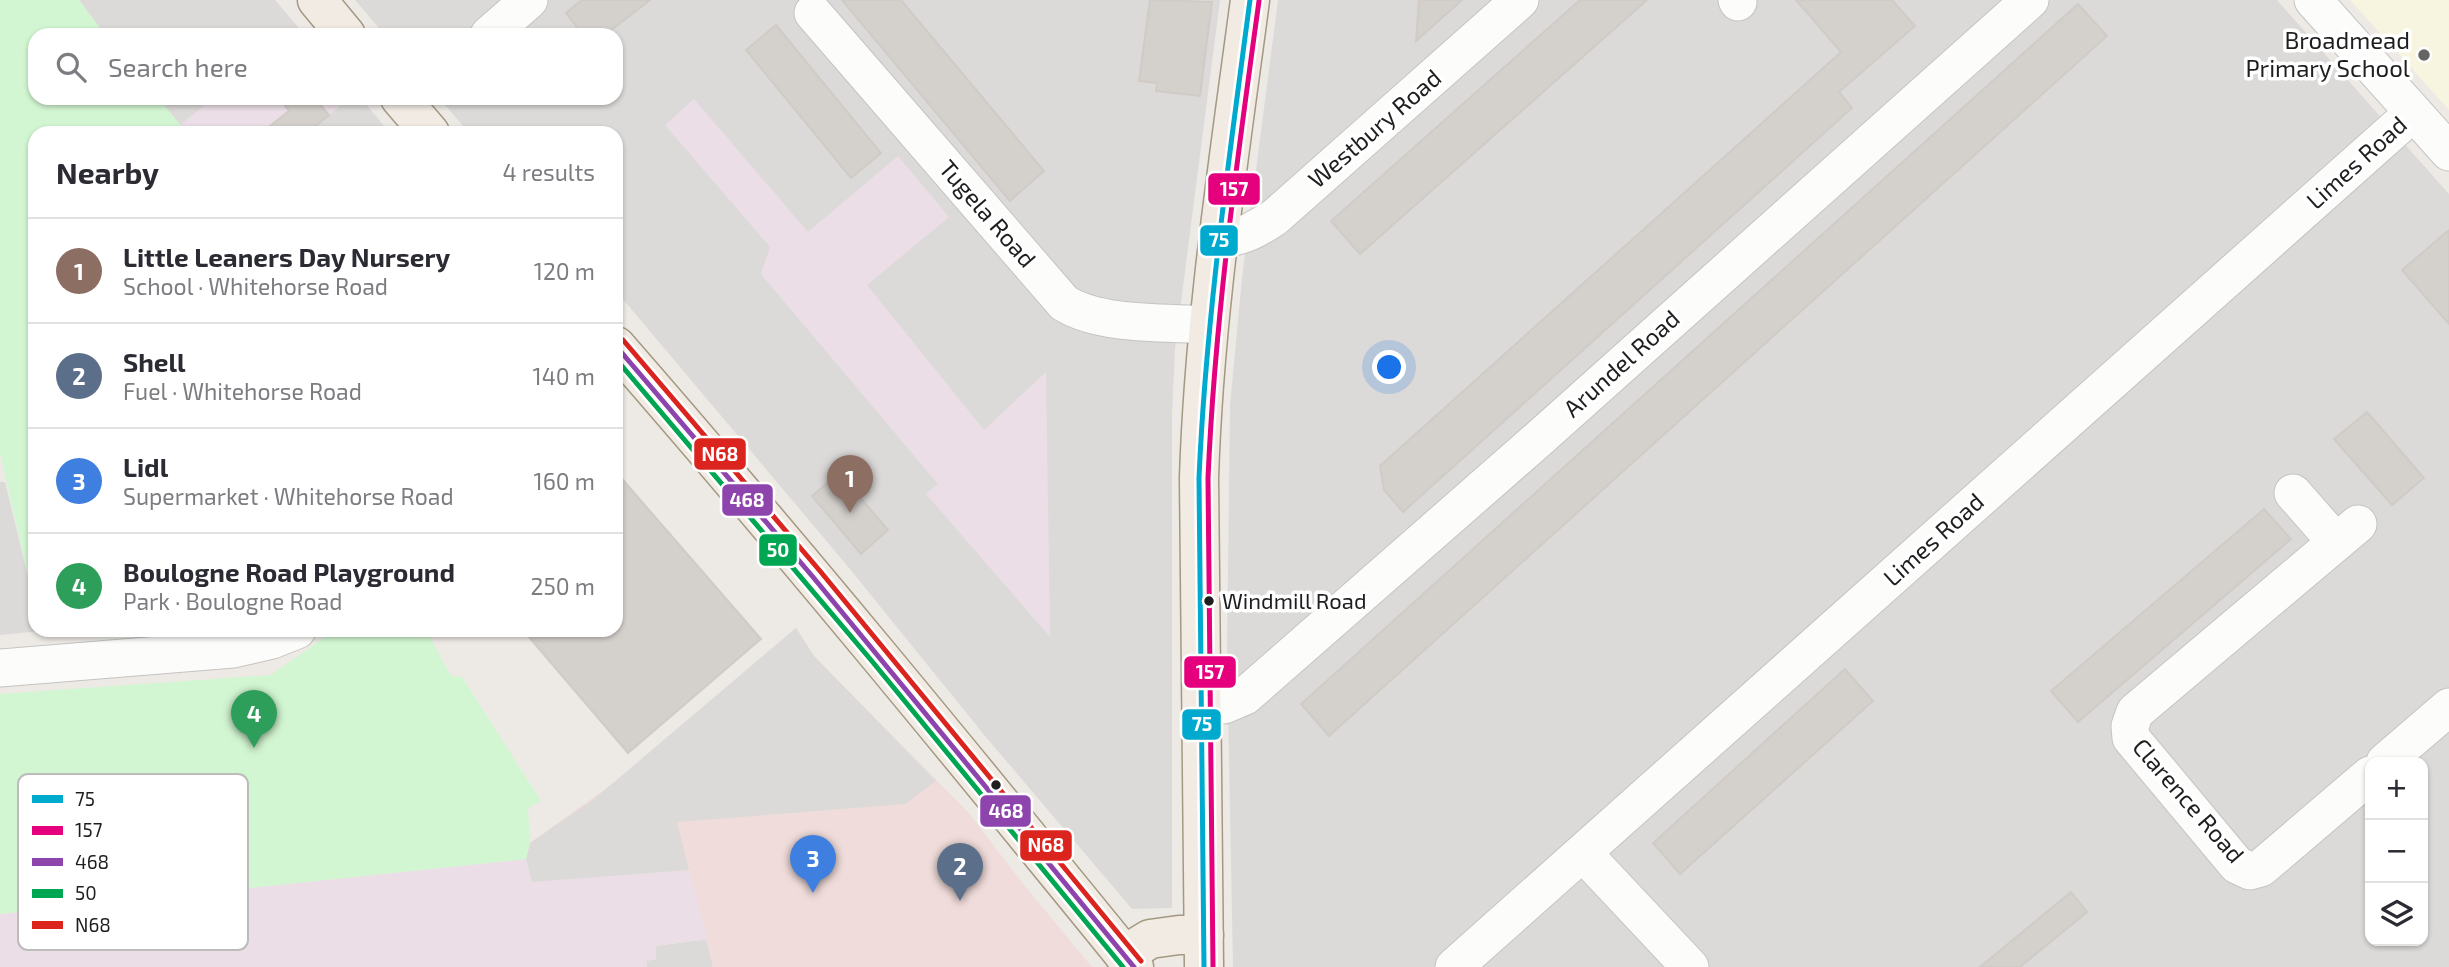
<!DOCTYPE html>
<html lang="en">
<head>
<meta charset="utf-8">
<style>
  :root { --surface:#fff; --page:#f7f7f7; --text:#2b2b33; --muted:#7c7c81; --line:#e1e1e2; --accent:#111827 }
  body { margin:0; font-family:"Exo 2",sans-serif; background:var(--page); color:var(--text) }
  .controls { position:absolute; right:21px; bottom:21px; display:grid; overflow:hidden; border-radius:14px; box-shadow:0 2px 5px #0004 }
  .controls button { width:63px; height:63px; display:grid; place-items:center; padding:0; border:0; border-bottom:2px solid var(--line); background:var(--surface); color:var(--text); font:35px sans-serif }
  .you { position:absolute; left:1390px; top:368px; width:24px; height:24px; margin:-18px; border:5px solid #fff; border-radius:50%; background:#1a73e8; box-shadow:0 0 0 10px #1a73e833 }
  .badge { display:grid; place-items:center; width:46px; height:46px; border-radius:50%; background:var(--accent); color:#fff; font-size:23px; font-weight:700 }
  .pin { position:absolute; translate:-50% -58px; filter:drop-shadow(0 2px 4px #0008) }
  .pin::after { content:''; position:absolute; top:37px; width:24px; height:21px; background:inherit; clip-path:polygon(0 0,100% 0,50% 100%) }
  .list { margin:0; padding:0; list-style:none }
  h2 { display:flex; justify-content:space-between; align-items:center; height:91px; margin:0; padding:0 28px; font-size:30px }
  h2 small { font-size:23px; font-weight:400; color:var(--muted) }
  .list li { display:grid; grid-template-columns:46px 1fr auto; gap:21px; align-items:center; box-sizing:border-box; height:105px; padding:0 28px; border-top:2px solid var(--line) }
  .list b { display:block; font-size:26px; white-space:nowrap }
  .list p { margin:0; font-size:23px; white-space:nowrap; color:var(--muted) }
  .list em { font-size:23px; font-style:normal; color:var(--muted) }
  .icon { flex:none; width:38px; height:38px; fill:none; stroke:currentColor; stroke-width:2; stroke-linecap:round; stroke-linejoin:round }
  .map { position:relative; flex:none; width:2449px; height:967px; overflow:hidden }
  .search { position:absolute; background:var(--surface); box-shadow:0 2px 5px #0004; left:28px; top:28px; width:595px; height:77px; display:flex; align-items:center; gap:18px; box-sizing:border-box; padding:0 24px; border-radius:21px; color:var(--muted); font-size:26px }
  .panel { position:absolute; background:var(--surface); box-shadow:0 2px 5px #0004; left:28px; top:126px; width:595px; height:511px; border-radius:21px }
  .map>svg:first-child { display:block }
  .residential { fill:#dcdad8; fill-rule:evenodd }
  .commercial { fill:#f0dcda }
  .industrial { fill:#ebdee6 }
  .education { fill:#f7f5e0 }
  .religious { fill:#dbdad8 }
  .park { fill:#d2f6d1 }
  .building { fill:#d4d0cc; stroke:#d0cbc7; stroke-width:2 }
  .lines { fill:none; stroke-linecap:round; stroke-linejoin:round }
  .minor-casing { stroke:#c5c4c2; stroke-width:39 }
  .major-casing { stroke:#a39882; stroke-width:41 }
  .minor { stroke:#fcfcfb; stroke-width:37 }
  .major { stroke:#f1ebe3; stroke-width:38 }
  .bus-1-casing { stroke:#fff; stroke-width:10 }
  .bus-2-casing { stroke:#fff; stroke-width:10 }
  .bus-3-casing { stroke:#fff; stroke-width:10 }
  .bus-4-casing { stroke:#fff; stroke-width:10 }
  .bus-5-casing { stroke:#fff; stroke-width:10 }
  .bus-1 { stroke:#00a9ce; stroke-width:5 }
  .bus-2 { stroke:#e5007d; stroke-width:5 }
  .bus-3 { stroke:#8e44ad; stroke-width:5 }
  .bus-4 { stroke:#00a651; stroke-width:5 }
  .bus-5 { stroke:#dc241f; stroke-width:5 }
  .poi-dot { fill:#666564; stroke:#fff; stroke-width:2.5 }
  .bus-dot { fill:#1e1e1e; stroke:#fff; stroke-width:2.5 }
  .labels { text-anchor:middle; stroke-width:7; stroke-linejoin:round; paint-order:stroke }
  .bus-label { font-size:22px; fill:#1e1e1e; stroke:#fff; text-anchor:start }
  .poi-label { font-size:24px; fill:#1e1e1e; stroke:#fff; text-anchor:end }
  .street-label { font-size:24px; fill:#1e1e1e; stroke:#fff }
  .key { fill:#fff; stroke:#bcbcbc; stroke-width:2 }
  .key-label { font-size:19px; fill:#1e1e1e }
  .line-badge { stroke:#fff; stroke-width:2.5 }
  .badge-label { font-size:19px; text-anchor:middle; font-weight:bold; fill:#fff }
</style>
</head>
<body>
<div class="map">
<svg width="2449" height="967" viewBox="0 0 2449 967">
  <rect width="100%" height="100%" fill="#edeae6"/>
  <g class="residential">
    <path d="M79,0H275L305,35H105Z"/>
    <path d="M355,0H1220L1175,349L1172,413V908L1132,909L985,736L845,563L616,291V133H469L439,98H616V35H385Z"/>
    <path d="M1278,0H2277L2449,194V967H1233L1227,654L1230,405L1242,278ZM2370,762H2423V941H2370Z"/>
    <path d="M158,98H361L390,133H187Z"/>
    <path d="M0,482H5L35,605V630L41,631L0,635Z"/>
    <path d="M708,939L713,967H647L646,961L656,959V946Z"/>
  </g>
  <path class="commercial" d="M796,628L814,656L968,812L1024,885L1092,967H713L689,870L532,882L530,843L623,776Z"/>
  <g class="industrial">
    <path d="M214,98H350L307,133H187L180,125Z"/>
    <path d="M694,99L808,232L898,156L949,217L867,285L984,430L1046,372L1050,637L926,494L938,484L761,274L770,247L665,125Z"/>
    <path d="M526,859L532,882L689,870L708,939L656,946V959L646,961L647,967H0V914Z"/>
  </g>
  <path class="education" d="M2350,0H2449V110Z"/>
  <path class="religious" d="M796,628L814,656L936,781L905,804L677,822L689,870L532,882L526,859L530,843L594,799Z"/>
  <g class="park">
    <path d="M0,0H79L105,35H35V98H158L187,133H35V605L0,453Z"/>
    <path d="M335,630H426L451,676L462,677L541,801L528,808L530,843L526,859L0,914V694L271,675Z"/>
  </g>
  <g class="building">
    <path d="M582,0H650L605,35H583L566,13Z"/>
    <path d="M842,0H901L1044,171L1010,201Z"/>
    <path d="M1150,0L1212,2L1200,96L1156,91L1157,83L1139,81Z"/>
    <path d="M1419,0H1462L1416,41Z"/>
    <path d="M1580,0H1647L1360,254L1331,221Z"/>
    <path d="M1796,0H1892L1915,26L1839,92L1852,108L1403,512L1384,490L1380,466L1841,52Z"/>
    <path d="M2078,4L2107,36L1329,736L1301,704Z"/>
    <path d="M776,25L881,153L851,178L746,50Z"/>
    <path d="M279,98H315L329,115L307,133H261L289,111Z"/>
    <path d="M2449,230V324L2402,270Z"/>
    <path d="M2367,412L2424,478L2392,505L2334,439Z"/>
    <path d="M616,472L761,639L628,753L523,630H616Z"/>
    <path d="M839,473L888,530L861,554L812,496Z"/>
    <path d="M2264,509L2291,539L2078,722L2051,691Z"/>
    <path d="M1845,669L1873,701L1680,874L1653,843Z"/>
    <path d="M2071,892L2087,912L2020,967H1980Z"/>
  </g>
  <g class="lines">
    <g class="minor-casing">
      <g id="minor">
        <path d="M1737,0L1738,2"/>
        <path d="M2313,0L2449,152"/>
        <path d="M813,13L1064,303C1101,326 1165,322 1209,325"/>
        <path d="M489,35L529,0"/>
        <path d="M1219,239C1242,238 1257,229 1275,217L1520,0"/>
        <path d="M2293,493L2336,542"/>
        <path d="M2358,524L2135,712L2130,726L2131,738L2237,865L2250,871L2261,868L2370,775"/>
        <path d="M0,668L233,649L272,640L297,630"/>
        <path d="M1202,705H1224L1245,696L1534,443L2030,0"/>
        <path d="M2385,762L2449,707"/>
        <path d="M1583,853L1690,967"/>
        <path d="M1454,967L2413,113"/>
      </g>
    </g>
    <g class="major-casing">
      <g id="major">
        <path d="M317,0L346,35"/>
        <path d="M400,98L430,133"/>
        <path d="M616,346C793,549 964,758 1134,967"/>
        <path d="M1124,955L1150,939L1179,935H1204"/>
        <path d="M1204,967L1199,478C1204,318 1229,159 1250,0"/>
      </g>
    </g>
    <use href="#minor" class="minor"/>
    <use href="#major" class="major"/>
    <g class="bus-1-casing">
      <path id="bus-1" d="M1204,967L1199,478C1206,318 1229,159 1250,0"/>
    </g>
    <g class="bus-2-casing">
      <path id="bus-2" d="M1213,967L1208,478C1215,318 1237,160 1259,1"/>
    </g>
    <g class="bus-3-casing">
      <path id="bus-3" d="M616,346L813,577L1134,967"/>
    </g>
    <g class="bus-4-casing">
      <path id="bus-4" d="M616,359L871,660L1123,967"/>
    </g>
    <g class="bus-5-casing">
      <path id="bus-5" d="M623,340L820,571L1141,961"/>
    </g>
    <use href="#bus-1" class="bus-1"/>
    <use href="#bus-2" class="bus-2"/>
    <use href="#bus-3" class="bus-3"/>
    <use href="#bus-4" class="bus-4"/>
    <use href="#bus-5" class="bus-5"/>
  </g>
  <circle class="poi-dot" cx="2424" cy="55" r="7"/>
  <g class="bus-dot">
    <circle cx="1209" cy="601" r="6"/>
    <circle cx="996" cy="785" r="6"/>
  </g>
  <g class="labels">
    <g class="bus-label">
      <text x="1222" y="609">Windmill Road</text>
    </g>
    <g class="poi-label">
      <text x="2410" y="49">Broadmead<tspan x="2410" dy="28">Primary School</tspan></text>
    </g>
    <g class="street-label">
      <text transform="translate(1375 129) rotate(-41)" y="8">Westbury Road</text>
      <text transform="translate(2357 163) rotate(-42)" y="8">Limes Road</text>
      <text transform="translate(987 214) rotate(49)" y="8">Tugela Road</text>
      <text transform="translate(1622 364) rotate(-42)" y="8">Arundel Road</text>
      <text transform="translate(1934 540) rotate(-42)" y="8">Limes Road</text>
      <text transform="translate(2188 801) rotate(49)" y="8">Clarence Road</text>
    </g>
  </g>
  <rect x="18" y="774" width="230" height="176" rx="10" class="key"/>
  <rect x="32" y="795" width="31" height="8" fill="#00a9ce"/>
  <rect x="32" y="826" width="31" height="9" fill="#e5007d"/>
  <rect x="32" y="858" width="31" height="8" fill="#8e44ad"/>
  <rect x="32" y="889" width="31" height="9" fill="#00a651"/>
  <rect x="32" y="921" width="31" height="8" fill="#dc241f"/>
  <g class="key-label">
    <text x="75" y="806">75</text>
    <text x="75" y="837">157</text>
    <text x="75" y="869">468</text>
    <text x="75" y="900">50</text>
    <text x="75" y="932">N68</text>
  </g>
  <g class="line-badge">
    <rect x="1207" y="172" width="54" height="34" rx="7" fill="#e5007d"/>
    <rect x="1199" y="224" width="40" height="33" rx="7" fill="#00a9ce"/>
    <rect x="693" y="437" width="54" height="34" rx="7" fill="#dc241f"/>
    <rect x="721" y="483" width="53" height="34" rx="7" fill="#8e44ad"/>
    <rect x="758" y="533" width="40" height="34" rx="7" fill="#00a651"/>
    <rect x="1183" y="655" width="54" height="34" rx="7" fill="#e5007d"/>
    <rect x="1181" y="708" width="41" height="33" rx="7" fill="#00a9ce"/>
    <rect x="979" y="794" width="53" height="34" rx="7" fill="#8e44ad"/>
    <rect x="1019" y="829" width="54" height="33" rx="7" fill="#dc241f"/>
  </g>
  <g class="badge-label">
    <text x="1234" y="196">157</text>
    <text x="1219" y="247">75</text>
    <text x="720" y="461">N68</text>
    <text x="747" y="507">468</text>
    <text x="778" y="557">50</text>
    <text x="1210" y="679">157</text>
    <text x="1202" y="731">75</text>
    <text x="1006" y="818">468</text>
    <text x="1046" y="852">N68</text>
  </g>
</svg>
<div class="controls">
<button>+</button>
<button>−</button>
<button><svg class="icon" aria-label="layers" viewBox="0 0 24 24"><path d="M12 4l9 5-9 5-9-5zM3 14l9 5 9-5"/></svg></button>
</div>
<div class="you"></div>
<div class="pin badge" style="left:850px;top:513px;background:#8d6e63">1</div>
<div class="pin badge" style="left:960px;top:901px;background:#5c6f8a">2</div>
<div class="pin badge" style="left:813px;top:893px;background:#3f7fe0">3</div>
<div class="pin badge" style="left:254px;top:748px;background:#2e9e5b">4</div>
<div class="search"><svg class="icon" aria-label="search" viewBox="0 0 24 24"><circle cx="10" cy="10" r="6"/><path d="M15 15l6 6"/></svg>Search here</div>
<section class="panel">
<h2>Nearby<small>4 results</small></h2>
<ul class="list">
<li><span class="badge" style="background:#8d6e63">1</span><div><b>Little Leaners Day Nursery</b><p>School · Whitehorse Road</p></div><em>120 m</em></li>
<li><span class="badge" style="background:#5c6f8a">2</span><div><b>Shell</b><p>Fuel · Whitehorse Road</p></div><em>140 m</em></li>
<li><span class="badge" style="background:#3f7fe0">3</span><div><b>Lidl</b><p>Supermarket · Whitehorse Road</p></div><em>160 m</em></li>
<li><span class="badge" style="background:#2e9e5b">4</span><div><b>Boulogne Road Playground</b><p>Park · Boulogne Road</p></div><em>250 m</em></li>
</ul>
</section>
</div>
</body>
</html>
